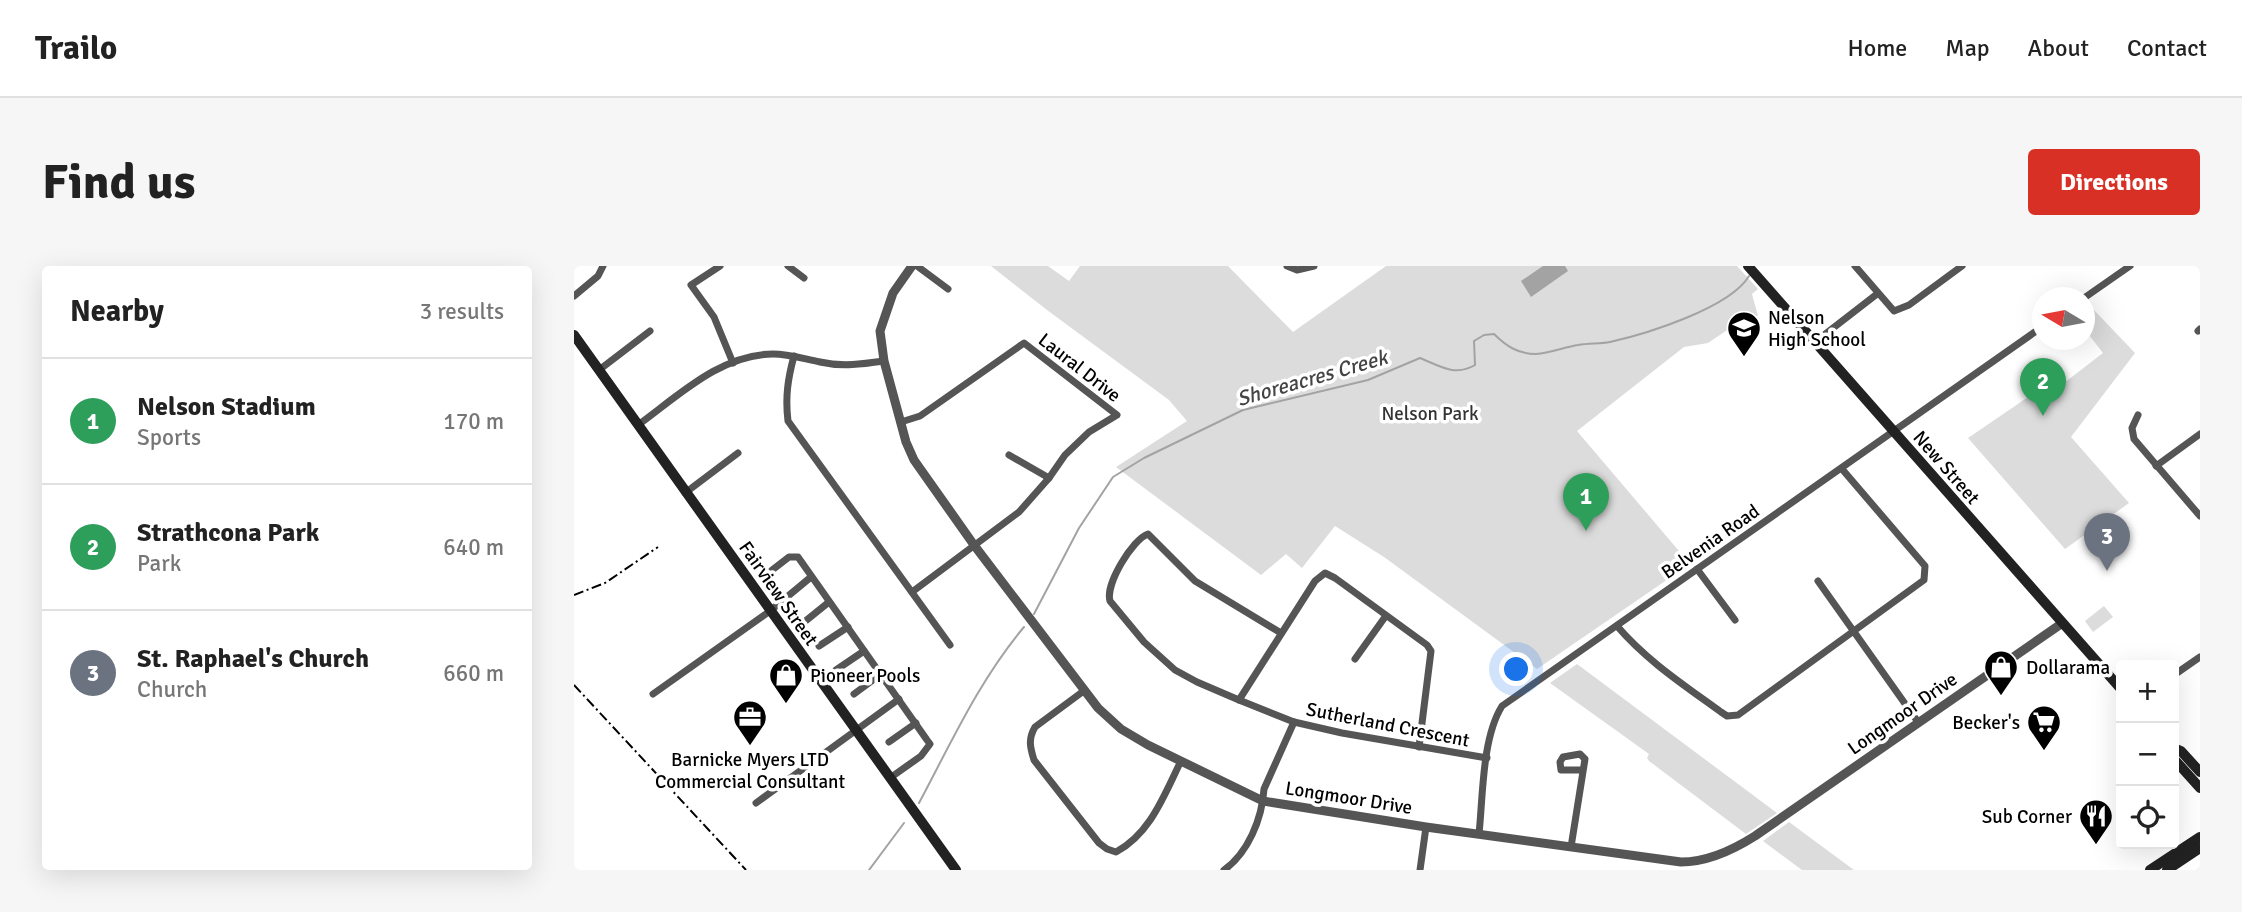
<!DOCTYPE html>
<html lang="en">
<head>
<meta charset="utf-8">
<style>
  :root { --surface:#fff; --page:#f6f6f6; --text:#222; --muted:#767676; --line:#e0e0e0; --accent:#d93025 }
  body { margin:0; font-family:Signika,sans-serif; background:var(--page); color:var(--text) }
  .controls { position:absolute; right:21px; bottom:21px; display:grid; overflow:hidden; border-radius:7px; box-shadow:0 7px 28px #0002 }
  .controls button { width:63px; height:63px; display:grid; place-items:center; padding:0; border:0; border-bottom:2px solid var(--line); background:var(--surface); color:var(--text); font:35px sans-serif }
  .compass { position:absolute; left:1458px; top:21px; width:63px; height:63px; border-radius:50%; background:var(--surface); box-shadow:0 7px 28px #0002; rotate:280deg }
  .you { position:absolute; left:943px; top:404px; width:24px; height:24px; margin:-18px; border:5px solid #fff; border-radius:50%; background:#1a73e8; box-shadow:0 0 0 10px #1a73e833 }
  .badge { display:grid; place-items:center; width:46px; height:46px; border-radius:50%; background:var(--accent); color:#fff; font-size:23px; font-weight:700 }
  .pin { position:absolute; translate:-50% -58px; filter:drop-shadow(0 2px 4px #0008) }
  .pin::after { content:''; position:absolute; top:37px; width:24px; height:21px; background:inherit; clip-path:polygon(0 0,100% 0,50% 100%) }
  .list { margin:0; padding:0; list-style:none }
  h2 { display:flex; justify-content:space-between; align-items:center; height:91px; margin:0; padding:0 28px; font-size:30px }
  h2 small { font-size:23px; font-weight:400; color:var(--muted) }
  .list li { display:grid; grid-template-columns:46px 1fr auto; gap:21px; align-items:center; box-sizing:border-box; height:126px; padding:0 28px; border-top:2px solid var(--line) }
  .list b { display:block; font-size:26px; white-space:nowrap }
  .list p { margin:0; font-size:23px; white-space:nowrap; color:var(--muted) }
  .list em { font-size:23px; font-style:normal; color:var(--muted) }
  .icon { flex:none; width:38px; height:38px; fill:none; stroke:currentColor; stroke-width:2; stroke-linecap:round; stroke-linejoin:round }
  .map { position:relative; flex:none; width:1626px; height:604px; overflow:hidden; border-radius:7px }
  header { display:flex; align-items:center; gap:42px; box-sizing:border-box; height:98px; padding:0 35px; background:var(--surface); border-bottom:2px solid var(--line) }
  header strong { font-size:33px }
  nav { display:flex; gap:38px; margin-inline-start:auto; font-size:24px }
  .intro { display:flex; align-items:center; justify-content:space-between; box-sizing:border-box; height:168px; padding:0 42px }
  h1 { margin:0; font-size:49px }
  .button { padding:18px 32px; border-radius:7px; background:var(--accent); color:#fff; font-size:24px; font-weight:700 }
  main { display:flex; gap:42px; padding:0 42px }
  aside { flex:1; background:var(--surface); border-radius:7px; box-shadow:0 7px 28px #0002 }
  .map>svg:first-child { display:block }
  .green { fill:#dcdcdc }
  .water { fill:#a3a3a3 }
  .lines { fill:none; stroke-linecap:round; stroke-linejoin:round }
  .stream { stroke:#a3a3a3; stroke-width:2 }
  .minor { stroke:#555; stroke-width:7 }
  .tertiary { stroke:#555; stroke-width:9 }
  .secondary { stroke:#222; stroke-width:10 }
  .rail { stroke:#000; stroke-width:2; stroke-dasharray:10 3.5 2 3.5; stroke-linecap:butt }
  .labels { text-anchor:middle; stroke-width:7; stroke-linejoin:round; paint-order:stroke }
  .poi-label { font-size:19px; fill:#000; stroke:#fff; text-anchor:start }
  .street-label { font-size:19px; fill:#000; stroke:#fff }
  .park-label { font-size:19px; fill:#333; stroke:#fff }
  .water-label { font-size:21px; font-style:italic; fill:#444; stroke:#fff }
</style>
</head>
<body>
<header>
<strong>Trailo</strong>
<nav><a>Home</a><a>Map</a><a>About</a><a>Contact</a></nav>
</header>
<div class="intro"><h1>Find us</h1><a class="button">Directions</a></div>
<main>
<aside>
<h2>Nearby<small>3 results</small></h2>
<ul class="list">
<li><span class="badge" style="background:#2e9e5b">1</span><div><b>Nelson Stadium</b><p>Sports</p></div><em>170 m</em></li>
<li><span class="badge" style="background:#2e9e5b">2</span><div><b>Strathcona Park</b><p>Park</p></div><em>640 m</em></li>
<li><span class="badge" style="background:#6b7280">3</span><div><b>St. Raphael's Church</b><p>Church</p></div><em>660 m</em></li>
</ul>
</aside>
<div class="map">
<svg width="1626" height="604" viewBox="0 0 1626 604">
  <rect width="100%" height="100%" fill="#fff"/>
  <g class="green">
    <path d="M417,0H474L495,15L506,0H654L719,66L812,0H1163L1184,23L1178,28L1184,50L1165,56L1134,77L1110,81L1003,165L1116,298L963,403L810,291L761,260L728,302L712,288L687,309L542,201L613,155L595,134L473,44Z"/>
    <path d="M1520,44L1561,87L1497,171L1555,237L1491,283L1394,172L1466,123L1473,130L1529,87L1511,64V52Z"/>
    <path d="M1530,340L1539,351L1519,366L1511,355Z"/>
    <path d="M1003,398L1203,547L1172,568L1075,495L1073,492L1075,488L976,417Z"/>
    <path d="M1215,556L1280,604H1228L1189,575Z"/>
  </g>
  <path class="water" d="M969,0H991L994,5L957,31L947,15Z"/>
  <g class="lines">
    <g class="stream">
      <path d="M460,348L505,262L539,211L570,192L669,144L794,114L846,92C866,100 881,111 901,99L900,75L910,69L920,68C932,80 944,88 962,88C976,87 991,81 1004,79C1015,77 1026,78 1036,76C1072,68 1156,42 1175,10"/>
      <path d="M345,537C377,477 406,413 450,361"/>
      <path d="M295,604L330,557"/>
    </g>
    <g class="minor">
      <path d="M146,0L117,19L140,51L159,97"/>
      <path d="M214,0L230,12"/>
      <path d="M343,0L374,23"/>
      <path d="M713,0L723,4L740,0"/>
      <path d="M1281,0L1320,45L1335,39L1388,0"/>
      <path d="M0,30L24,10L29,0"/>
      <path d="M1510,32L1556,0"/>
      <path d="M1624,65L1626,63"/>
      <path d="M1241,76L1303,28"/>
      <path d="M220,90C214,112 211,131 214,155L376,379"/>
      <path d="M25,104L76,65"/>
      <path d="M1564,149L1558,162L1560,173L1626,250"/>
      <path d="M327,156L346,150L450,77L543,149L515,166L491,189L475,212L445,246L338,326"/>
      <path d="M64,159C104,130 147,88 199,88C215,88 230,93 246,96C268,101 289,98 310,95"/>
      <path d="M435,189L475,212"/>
      <path d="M1582,200L1626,168"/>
      <path d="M111,227L164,187"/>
      <path d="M1123,303L1161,354"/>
      <path d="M193,308L215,291H224L353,474L356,478L347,490L316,512"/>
      <path d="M1244,315L1344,456"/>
      <path d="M229,357L255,336"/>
      <path d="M1043,360C1073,395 1110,419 1147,446L1153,450L1164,449L1350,314L1351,300L1268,203"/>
      <path d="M707,367L621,315L574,268C559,273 531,318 536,335L570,376L601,404L623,416L665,434L720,456L768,467L913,492"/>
      <path d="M245,380L274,361"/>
      <path d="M781,393L811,351"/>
      <path d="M262,404L290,385"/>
      <path d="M1600,409L1626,391"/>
      <path d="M511,424L461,461C454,473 456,481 460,494L525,577L533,583L542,586C577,567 590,529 607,495"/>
      <path d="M79,428L196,345L237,311"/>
      <path d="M280,428L307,408"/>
      <path d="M665,434L741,315L751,307L761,312L853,379L857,385L845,481"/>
      <path d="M315,476L342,457"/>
      <path d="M182,537L325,433"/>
      <path d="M905,568C909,530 908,472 928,440L1468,61"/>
      <path d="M997,581L1011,493L1006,488L989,491L986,496L987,504H1009"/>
      <path d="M650,604C674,587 688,553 690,523L720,456"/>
      <path d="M846,604L852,561"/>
    </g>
    <path class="tertiary" d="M338,0L319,27L306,65L310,95L332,176L340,194L400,279L524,442L547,463L574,479L689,535L852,561L1107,596C1133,596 1159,584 1181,570L1487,358"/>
    <g class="secondary">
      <path d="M1174,0L1547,423"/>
      <path d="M0,69L382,604"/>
      <path d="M1600,482L1607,485L1626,506"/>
      <path d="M1600,493L1626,522"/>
      <path d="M1576,604L1626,571"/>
      <path d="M1593,604L1626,582"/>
    </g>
    <g class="rail">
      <path d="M0,329L31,317L84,281"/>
      <path d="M0,419L172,604"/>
    </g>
  </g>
  <defs>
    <g id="school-pin" transform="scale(1.75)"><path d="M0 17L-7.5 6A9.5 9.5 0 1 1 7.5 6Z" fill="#000" stroke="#fff"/><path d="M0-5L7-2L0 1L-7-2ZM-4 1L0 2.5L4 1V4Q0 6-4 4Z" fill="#fff"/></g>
    <g id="shop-pin" transform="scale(1.75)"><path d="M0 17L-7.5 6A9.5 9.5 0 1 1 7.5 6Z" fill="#000" stroke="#fff"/><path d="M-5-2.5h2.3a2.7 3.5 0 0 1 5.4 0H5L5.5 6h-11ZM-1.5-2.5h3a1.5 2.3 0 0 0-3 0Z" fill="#fff"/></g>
    <g id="office-pin" transform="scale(1.75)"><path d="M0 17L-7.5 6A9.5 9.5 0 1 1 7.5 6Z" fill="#000" stroke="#fff"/><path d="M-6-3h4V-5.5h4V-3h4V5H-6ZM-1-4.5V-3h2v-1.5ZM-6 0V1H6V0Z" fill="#fff"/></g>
    <g id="supermarket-pin" transform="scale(1.75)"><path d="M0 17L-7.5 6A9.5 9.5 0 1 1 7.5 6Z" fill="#000" stroke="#fff"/><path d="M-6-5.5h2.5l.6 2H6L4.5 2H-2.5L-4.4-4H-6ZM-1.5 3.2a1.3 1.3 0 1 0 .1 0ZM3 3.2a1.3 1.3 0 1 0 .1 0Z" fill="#fff"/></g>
    <g id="restaurant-pin" transform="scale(1.75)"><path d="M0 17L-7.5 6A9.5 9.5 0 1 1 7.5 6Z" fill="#000" stroke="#fff"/><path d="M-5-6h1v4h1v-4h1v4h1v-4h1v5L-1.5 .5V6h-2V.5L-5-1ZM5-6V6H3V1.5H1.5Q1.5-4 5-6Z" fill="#fff"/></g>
  </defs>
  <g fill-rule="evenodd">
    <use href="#school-pin" x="1170" y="62"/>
    <use href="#shop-pin" x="1427" y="401"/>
    <use href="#shop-pin" x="212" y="409"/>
    <use href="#office-pin" x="176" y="451"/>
    <use href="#supermarket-pin" x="1470" y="456"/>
    <use href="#restaurant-pin" x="1522" y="550"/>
  </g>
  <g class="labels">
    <g class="poi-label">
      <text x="1194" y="58">Nelson<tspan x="1194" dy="22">High School</tspan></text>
      <text x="1452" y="408">Dollarama</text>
      <text x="236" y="416">Pioneer Pools</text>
      <text x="1446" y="463" text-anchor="end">Becker's</text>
      <text x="176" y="500" text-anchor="middle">Barnicke Myers LTD<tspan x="176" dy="22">Commercial Consultant</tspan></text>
      <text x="1498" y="557" text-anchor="end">Sub Corner</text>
    </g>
    <g class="street-label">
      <text transform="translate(506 101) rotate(38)" y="7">Laural Drive</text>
      <text transform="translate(1373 201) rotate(49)" y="7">New Street</text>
      <text transform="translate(1136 275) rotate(-35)" y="7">Belvenia Road</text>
      <text transform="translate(205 327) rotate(55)" y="7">Fairview Street</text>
      <text transform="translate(1328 447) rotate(-35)" y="7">Longmoor Drive</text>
      <text transform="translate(814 458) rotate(11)" y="7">Sutherland Crescent</text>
      <text transform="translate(775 531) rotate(9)" y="7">Longmoor Drive</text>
    </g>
    <g class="park-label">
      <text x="856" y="154">Nelson Park</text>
    </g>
    <g class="water-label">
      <text transform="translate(738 112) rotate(-16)" y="7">Shoreacres Creek</text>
    </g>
  </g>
</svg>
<div class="controls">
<button>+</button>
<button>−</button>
<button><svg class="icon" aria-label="locate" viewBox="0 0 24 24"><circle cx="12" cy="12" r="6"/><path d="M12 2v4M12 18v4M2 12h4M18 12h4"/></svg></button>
</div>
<svg class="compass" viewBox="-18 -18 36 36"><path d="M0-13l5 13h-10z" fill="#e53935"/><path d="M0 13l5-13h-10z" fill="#767676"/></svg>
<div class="you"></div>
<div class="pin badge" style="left:1012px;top:265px;background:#2e9e5b">1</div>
<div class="pin badge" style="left:1469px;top:150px;background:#2e9e5b">2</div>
<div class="pin badge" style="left:1533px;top:305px;background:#6b7280">3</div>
</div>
</main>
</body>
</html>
